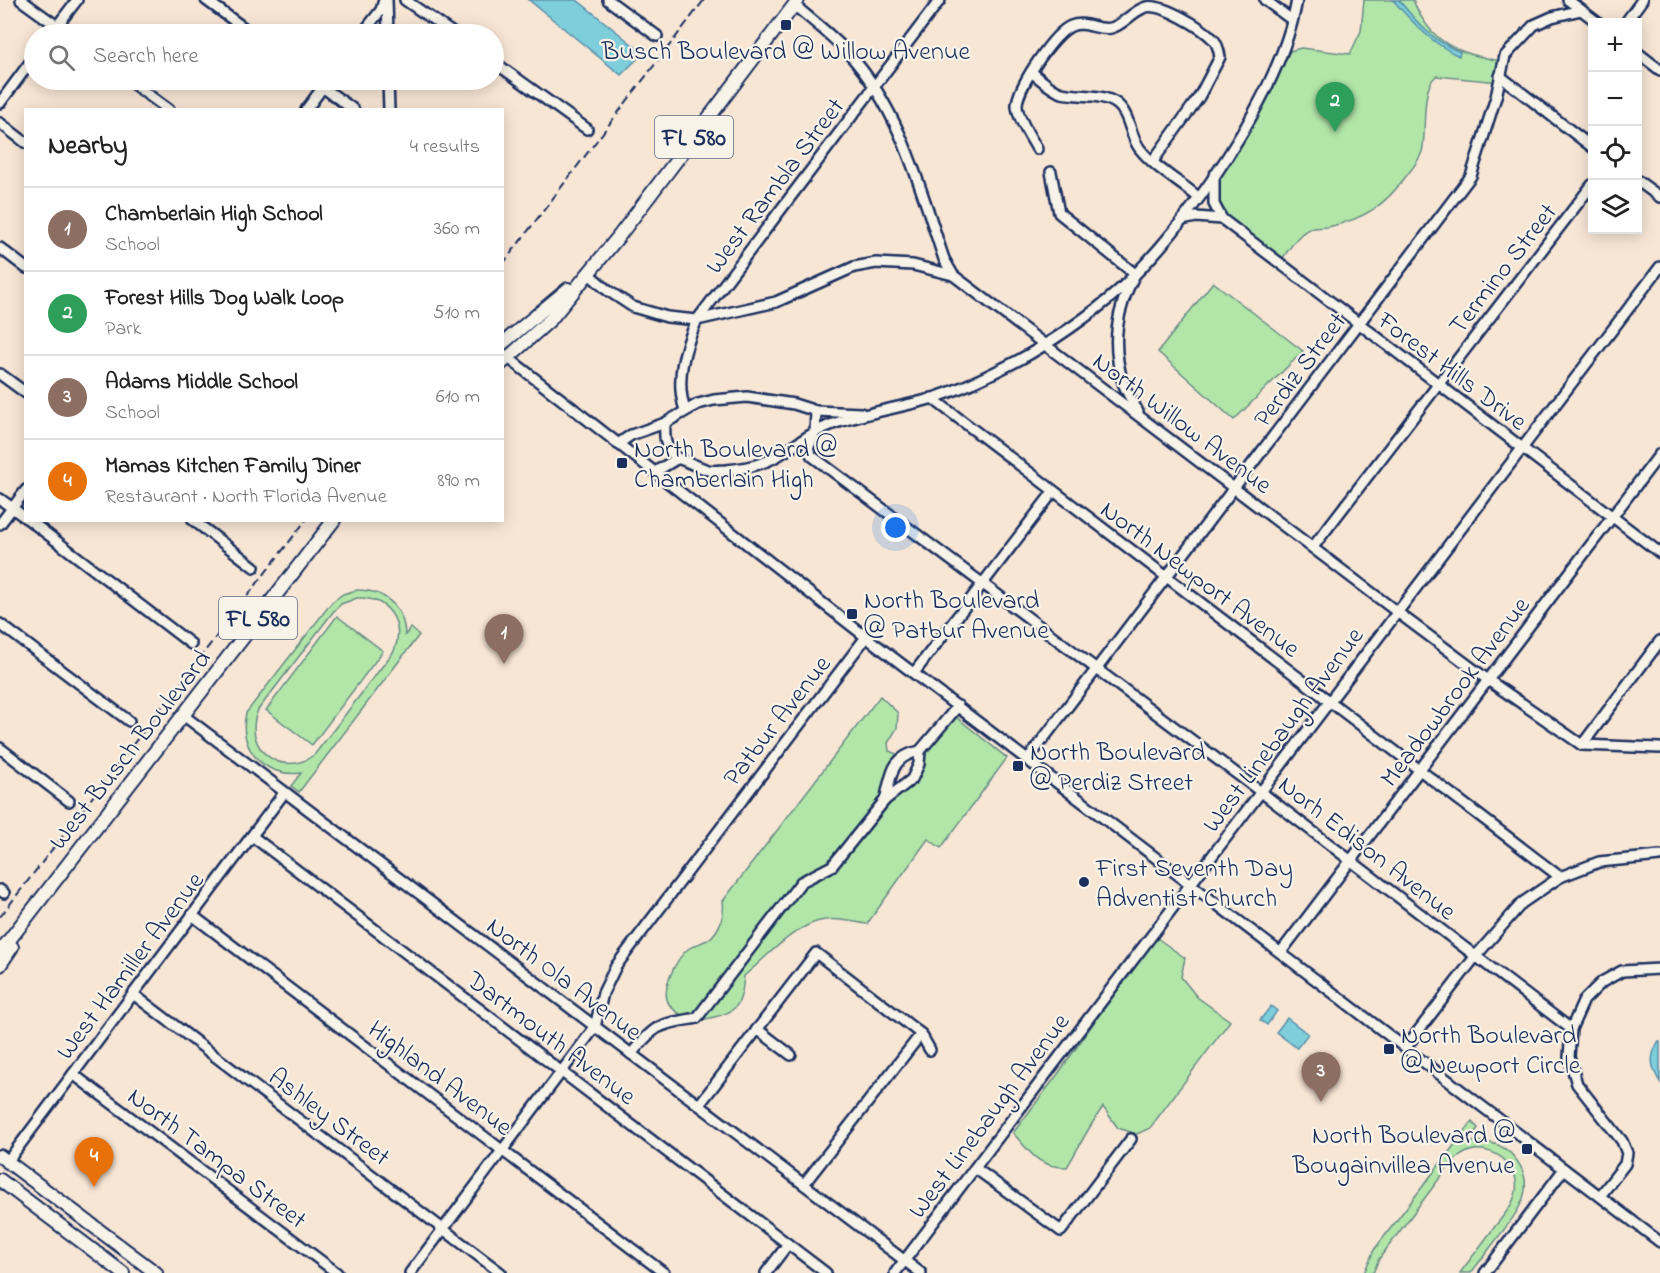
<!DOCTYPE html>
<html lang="en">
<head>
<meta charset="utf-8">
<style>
  :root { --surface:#fff; --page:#f2f2f2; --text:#222; --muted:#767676; --line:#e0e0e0; --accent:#1b2f5e }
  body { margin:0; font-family:"Indie Flower",sans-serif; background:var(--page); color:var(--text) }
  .controls { position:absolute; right:18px; top:18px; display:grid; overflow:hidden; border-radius:0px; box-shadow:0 3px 15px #0003 }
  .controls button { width:54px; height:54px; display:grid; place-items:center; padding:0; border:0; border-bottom:2px solid var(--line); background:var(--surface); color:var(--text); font:30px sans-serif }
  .you { position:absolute; left:896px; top:528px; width:21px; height:21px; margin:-15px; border:4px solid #fff; border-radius:50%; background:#1a73e8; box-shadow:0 0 0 9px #1a73e833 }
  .badge { display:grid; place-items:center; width:39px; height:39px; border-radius:50%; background:var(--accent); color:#fff; font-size:20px; font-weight:700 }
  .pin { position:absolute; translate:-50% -50px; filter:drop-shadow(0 2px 3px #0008) }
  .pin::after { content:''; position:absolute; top:32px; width:21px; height:18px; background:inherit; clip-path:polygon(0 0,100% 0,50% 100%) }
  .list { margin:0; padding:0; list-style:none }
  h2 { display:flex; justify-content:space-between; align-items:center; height:78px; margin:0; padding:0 24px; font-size:26px }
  h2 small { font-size:20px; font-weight:400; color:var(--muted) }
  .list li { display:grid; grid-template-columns:39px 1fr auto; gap:18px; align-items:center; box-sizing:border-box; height:84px; padding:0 24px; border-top:2px solid var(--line) }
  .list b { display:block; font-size:22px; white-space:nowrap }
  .list p { margin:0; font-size:20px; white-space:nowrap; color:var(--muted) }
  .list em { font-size:20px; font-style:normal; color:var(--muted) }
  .icon { flex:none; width:33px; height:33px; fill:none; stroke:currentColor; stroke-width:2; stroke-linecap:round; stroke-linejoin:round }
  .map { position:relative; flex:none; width:1660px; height:1273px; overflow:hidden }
  .search { position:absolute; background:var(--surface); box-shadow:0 3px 15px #0003; left:24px; top:24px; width:480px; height:66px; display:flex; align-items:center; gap:15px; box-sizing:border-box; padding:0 21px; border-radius:33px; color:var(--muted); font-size:22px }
  .panel { position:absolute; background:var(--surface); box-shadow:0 3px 15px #0003; left:24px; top:108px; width:480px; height:414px; border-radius:0px }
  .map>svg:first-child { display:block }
  .green { fill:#b1e6a8; stroke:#668a83; stroke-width:1.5; fill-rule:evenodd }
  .water { fill:#7fcedb; stroke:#578ea9; stroke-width:1.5 }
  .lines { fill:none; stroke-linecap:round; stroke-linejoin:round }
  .minor-casing { stroke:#1b2f5e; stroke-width:14 }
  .major-casing { stroke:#1b2f5e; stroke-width:16 }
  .minor { stroke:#f7f3e8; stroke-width:9 }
  .major { stroke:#f7f3e8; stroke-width:12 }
  .rail { stroke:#1b2f5e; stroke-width:2; stroke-dasharray:9 4.5; stroke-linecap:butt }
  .poi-dot { fill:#1b2f5e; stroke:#f7f3e8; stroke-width:2 }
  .labels { text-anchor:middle; stroke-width:4.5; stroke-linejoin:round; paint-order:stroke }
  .shield { fill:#f7f3e8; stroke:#5d6a87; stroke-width:1.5 }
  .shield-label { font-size:24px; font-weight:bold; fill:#1b2f5e }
  .poi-label { font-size:26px; fill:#1b2f5e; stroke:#f7f3e8; text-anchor:start }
  .street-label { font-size:26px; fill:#1b2f5e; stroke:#f7f3e8 }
</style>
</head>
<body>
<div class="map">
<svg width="1660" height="1273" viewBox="0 0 1660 1273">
  <rect width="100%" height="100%" fill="#f8e6d5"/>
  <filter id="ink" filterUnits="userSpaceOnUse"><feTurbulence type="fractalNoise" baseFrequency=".0167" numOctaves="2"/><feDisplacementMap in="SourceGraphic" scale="12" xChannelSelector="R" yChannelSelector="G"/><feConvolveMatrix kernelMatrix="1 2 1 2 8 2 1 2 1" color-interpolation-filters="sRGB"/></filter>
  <g filter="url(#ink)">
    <g class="green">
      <path d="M1364,0H1413C1432,47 1459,52 1504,62L1499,82L1436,76C1420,89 1427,133 1422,152C1419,160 1412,169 1407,175C1385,206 1364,219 1328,227C1322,228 1315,227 1310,229C1297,233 1287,254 1279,263L1222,219L1218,200L1219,180L1290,51L1301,48L1350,54L1361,31Z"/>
      <path d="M1213,282L1303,351L1234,420L1158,352Z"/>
      <path d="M356,590C384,589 404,607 405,635L411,628L419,635L299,792L291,786L301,773C265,778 237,749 246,713L332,602L343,594ZM357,598C387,596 406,623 394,651L315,754C283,780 241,749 258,710L333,612L341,604Z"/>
      <path d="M337,616L383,651L312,745L266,710Z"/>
      <path d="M880,696L898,713L897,728L888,743L889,751L899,755L889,766L879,800L829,862L798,879L694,1014L683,1016C678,1013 672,1009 669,1004C660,990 676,959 688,949C694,945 702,943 709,939C720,930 725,915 723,901Z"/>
      <path d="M955,716L1007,758L941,848L928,839L867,924C854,922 838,918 825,920C796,923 766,958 744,976C741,1011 734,1013 701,1020L804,885L818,876L888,803L915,782L925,753Z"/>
      <path d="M1157,938L1185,958L1181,977L1197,997L1230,1021L1150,1128L1137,1134L1118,1128L1103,1107C1089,1126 1079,1147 1067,1167C1038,1168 1030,1152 1013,1133L1058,1074L1097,1018Z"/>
      <path d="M1472,1122L1478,1128L1468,1142C1485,1140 1502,1142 1514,1157C1539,1186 1518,1212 1499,1236C1490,1248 1480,1261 1471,1273H1460C1472,1257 1484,1241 1496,1225C1503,1216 1511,1208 1514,1198C1525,1171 1497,1144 1470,1151C1463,1153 1457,1158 1451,1163L1379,1259L1373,1273H1364L1374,1250Z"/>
    </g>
    <g class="water">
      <path d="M529,0H577L643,53L621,75Z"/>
      <path d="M1393,0H1399C1417,23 1433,41 1460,52L1459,56C1431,43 1413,23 1393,0Z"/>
      <path d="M1271,1006L1277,1011L1267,1025L1260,1020Z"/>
      <path d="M1287,1018L1308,1034L1297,1048L1276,1032Z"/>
      <path d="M1658,1042H1660V1082C1651,1067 1649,1058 1658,1042Z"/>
    </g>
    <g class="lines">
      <g class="minor-casing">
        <g id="minor">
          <path d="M21,0L68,34"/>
          <path d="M206,0L252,34"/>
          <path d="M387,0L388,34"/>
          <path d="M405,0L454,34"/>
          <path d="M608,0L657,36"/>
          <path d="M1265,0L1292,20"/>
          <path d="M1568,0L1597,22"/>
          <path d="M794,5C813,21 833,36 849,54C901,111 920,188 944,259L953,275L1405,618L1488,680L1582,745L1660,748"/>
          <path d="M1626,22L1642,0"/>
          <path d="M51,34L77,0"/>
          <path d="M362,34L381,10L384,0"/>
          <path d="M1638,53L1660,70"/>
          <path d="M494,62L587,129"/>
          <path d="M1031,72C1041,79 1051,90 1062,93C1080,97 1102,93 1117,104C1130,114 1130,137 1140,149C1155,168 1180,182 1198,197"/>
          <path d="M1500,76L1592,147"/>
          <path d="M128,80L169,110"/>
          <path d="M313,80L354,110"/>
          <path d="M388,80L389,110"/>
          <path d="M0,103L34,57"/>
          <path d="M306,110L328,80"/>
          <path d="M0,123L26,143"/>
          <path d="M1037,149C1031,138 1016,116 1017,104C1019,85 1054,33 1071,26C1085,20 1097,31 1111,28C1124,25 1132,11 1146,7C1162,3 1203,28 1214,40C1218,45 1219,51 1220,57L1199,97L1153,161"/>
          <path d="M1051,172L1059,213L1135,274C1116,310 1111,344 1123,383C1127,393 1133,402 1138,412"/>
          <path d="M1214,175V204L1222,219L1660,553"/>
          <path d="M1638,181L1660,197"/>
          <path d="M1182,220L1196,217L1222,219"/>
          <path d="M0,248L26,268"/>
          <path d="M588,273L607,290L633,307L667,317L697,320L776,302L854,267L876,263L913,265L953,275"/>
          <path d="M502,353L866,637L1660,1242"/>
          <path d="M0,374L26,393"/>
          <path d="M932,398L1560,877"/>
          <path d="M685,410C675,380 684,349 697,320L940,0"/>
          <path d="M816,411L815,433L808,449L812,456L1261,792L1571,1029"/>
          <path d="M665,423C664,442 665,445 677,459"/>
          <path d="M618,444L631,435L665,423L698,404L714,400L747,397L794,404L816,411L861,413"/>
          <path d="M655,472L678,458C688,462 698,467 708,470C713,471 720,470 726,470C737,469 751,467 762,463C786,455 808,432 833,424C865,413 898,408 930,399C960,390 990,375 1017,361C1049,344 1091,315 1118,291C1187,228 1281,93 1297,0"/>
          <path d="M0,499L26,518"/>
          <path d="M29,520L191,644"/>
          <path d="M193,520L254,567"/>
          <path d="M0,524L26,490"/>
          <path d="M1313,547L1592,185"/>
          <path d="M0,624L129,721"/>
          <path d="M914,673L1053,492"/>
          <path d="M183,715L921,1273"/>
          <path d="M1582,745L1660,641"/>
          <path d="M0,748L69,801"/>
          <path d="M1028,759L1471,176L1496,97L1505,56L1534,25L1552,17L1581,10"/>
          <path d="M885,800C892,775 890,757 920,751"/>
          <path d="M252,836L826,1273"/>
          <path d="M0,890L4,893"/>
          <path d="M192,915L664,1273"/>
          <path d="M1281,952L1660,454"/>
          <path d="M133,994L501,1273"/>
          <path d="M757,1029L791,1055"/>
          <path d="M921,1034L930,1050"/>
          <path d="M1406,1047L1475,957L1522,903L1560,877L1599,862L1660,856"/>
          <path d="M631,1054C657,1023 658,1025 697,1018L801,882L832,866L885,800L912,779L919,764L920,751L958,706"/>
          <path d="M73,1074L337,1273"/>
          <path d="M699,1105L816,953L921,1034L804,1184"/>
          <path d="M7,1162L284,793"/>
          <path d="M975,1168L1061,1231L1131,1139"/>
          <path d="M1600,1196L1625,1164L1627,1153L1622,1141L1577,1084L1569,1057L1571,1029L1584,1000L1602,982L1622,971L1660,969"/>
          <path d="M410,1273L595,1027L603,993L616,966L866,637"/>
          <path d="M766,1273L788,1244"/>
          <path d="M895,1273L1660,267"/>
          <path d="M1485,1273L1564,1169"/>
        </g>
      </g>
      <g class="major-casing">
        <g id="major">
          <path d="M502,344L568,289"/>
          <path d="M502,363L551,319L619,236L798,0"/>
          <path d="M0,952L334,520"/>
          <path d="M0,965L12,947"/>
          <path d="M0,1156L156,1273"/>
          <path d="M0,1180L123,1273"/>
        </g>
      </g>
      <use href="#minor" class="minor"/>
      <use href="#major" class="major"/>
      <g class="rail">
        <path d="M502,265L704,0"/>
        <path d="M0,917L306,520"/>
      </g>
    </g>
  </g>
  <g class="poi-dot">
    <rect x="780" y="19" width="12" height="12" rx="3"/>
    <rect x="616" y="457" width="12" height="12" rx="3"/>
    <rect x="846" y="608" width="12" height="12" rx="3"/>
    <rect x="1012" y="760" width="12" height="12" rx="3"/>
    <circle cx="1084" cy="882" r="6"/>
    <rect x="1383" y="1043" width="12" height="12" rx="3"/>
    <rect x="1521" y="1143" width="12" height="12" rx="3"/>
  </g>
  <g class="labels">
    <g class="shield">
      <rect x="655" y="116" width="78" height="42" rx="4.5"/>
      <rect x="219" y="597" width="78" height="42" rx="4.5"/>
    </g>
    <g class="shield-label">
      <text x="694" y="145">FL 580</text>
      <text x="258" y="626">FL 580</text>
    </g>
    <g class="poi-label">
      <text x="786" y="59" text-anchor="middle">Busch Boulevard @ Willow Avenue</text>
      <text x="634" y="457">North Boulevard @<tspan x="634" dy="30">Chamberlain High</tspan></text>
      <text x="864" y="608">North Boulevard<tspan x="864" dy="30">@ Patbur Avenue</tspan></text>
      <text x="1030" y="760">North Boulevard<tspan x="1030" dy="30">@ Perdiz Street</tspan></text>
      <text x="1096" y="876">First Seventh Day<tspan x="1096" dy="30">Adventist Church</tspan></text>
      <text x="1401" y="1043">North Boulevard<tspan x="1401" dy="30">@ Newport Circle</tspan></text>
      <text x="1515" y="1143" text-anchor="end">North Boulevard @<tspan x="1515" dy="30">Bougainvillea Avenue</tspan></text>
    </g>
    <g class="street-label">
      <text transform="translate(774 185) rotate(-53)" y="9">West Rambla Street</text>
      <text transform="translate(1502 268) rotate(-52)" y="9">Termino Street</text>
      <text transform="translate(1299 369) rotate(-53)" y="9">Perdiz Street</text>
      <text transform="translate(1453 370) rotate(37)" y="9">Forest Hills Drive</text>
      <text transform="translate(1183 422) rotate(37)" y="9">North Willow Avenue</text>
      <text transform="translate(1201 578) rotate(37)" y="9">North Newport Avenue</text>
      <text transform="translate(1454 691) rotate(-53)" y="9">Meadowbrook Avenue</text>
      <text transform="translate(776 720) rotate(-52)" y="9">Patbur Avenue</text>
      <text transform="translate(1282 729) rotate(-53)" y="9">West Linebaugh Avenue</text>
      <text transform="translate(129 749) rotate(-52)" y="9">West Busch Boulevard</text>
      <text transform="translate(1368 847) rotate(38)" y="9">Norh Edison Avenue</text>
      <text transform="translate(129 965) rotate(-53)" y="9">West Hamiller Avenue</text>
      <text transform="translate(565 978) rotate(37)" y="9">North Ola Avenue</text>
      <text transform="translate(552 1037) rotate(37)" y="9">Dartmouth Avenue</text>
      <text transform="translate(441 1077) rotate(37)" y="9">Highland Avenue</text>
      <text transform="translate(988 1115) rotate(-53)" y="9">West Linebaugh Avenue</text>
      <text transform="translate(330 1116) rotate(37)" y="9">Ashley Street</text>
      <text transform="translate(218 1157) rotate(37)" y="9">North Tampa Street</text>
    </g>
  </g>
</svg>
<div class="controls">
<button>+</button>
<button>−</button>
<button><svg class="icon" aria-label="locate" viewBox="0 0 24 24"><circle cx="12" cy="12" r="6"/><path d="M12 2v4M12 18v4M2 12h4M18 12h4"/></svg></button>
<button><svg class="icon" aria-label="layers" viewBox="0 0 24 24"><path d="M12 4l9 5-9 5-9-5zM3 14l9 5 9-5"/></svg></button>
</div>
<div class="you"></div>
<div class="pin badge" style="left:504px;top:664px;background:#8d6e63">1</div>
<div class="pin badge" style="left:1335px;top:132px;background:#2e9e5b">2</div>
<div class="pin badge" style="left:1321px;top:1102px;background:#8d6e63">3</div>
<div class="pin badge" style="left:94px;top:1187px;background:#e8710a">4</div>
<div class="search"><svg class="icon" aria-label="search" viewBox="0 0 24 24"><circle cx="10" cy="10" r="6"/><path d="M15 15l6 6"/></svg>Search here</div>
<section class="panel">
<h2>Nearby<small>4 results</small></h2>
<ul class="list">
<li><span class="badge" style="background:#8d6e63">1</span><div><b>Chamberlain High School</b><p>School</p></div><em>360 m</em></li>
<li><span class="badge" style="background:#2e9e5b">2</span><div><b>Forest Hills Dog Walk Loop</b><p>Park</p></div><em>510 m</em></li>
<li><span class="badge" style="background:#8d6e63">3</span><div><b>Adams Middle School</b><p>School</p></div><em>610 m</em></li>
<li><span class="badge" style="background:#e8710a">4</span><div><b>Mamas Kitchen Family Diner</b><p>Restaurant · North Florida Avenue</p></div><em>890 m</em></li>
</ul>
</section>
</div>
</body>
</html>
